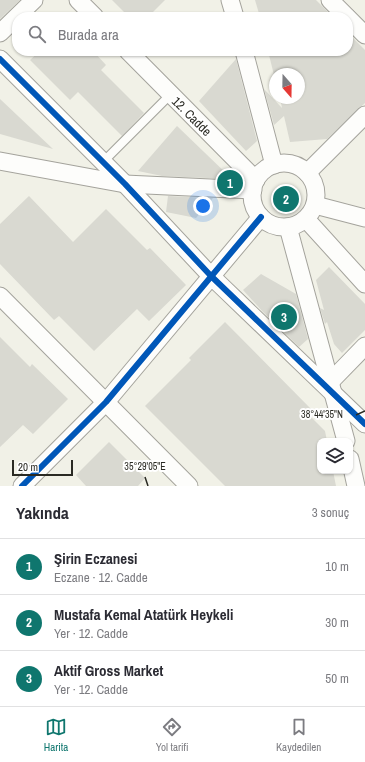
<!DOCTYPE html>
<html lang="tr">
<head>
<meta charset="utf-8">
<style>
  :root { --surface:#fff; --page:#f7f7f7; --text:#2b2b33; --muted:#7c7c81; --line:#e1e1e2; --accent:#0f766e }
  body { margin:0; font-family:"Archivo Narrow",sans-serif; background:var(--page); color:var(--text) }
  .controls { position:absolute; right:12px; bottom:12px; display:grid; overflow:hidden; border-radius:8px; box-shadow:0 1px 3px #0004 }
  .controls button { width:36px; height:36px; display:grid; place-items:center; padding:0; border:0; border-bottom:1px solid var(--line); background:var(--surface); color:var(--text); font:20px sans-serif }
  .compass { position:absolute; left:269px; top:68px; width:36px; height:36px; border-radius:50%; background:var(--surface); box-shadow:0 1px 3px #0004; rotate:160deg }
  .scale { position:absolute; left:12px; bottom:10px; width:61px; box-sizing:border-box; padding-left:4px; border:2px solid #2a2a23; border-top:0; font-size:11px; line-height:14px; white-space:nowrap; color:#2a2a23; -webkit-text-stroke:3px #fff; paint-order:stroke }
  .you { position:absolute; left:203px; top:206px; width:14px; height:14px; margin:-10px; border:3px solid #fff; border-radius:50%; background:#1a73e8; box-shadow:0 0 0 6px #1a73e833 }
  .badge { display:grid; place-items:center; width:26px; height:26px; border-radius:50%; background:var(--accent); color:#fff; font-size:13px; font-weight:700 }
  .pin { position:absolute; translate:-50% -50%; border:2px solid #fff; box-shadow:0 1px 4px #0006 }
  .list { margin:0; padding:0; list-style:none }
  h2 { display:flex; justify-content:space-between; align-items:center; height:52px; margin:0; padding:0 16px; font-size:17px }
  h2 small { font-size:13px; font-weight:400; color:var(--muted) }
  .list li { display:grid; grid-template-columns:26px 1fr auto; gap:12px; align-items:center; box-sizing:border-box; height:56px; padding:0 16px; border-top:1px solid var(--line) }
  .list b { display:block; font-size:15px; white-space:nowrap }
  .list p { margin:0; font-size:13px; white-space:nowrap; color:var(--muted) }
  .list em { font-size:13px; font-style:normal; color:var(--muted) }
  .icon { flex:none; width:22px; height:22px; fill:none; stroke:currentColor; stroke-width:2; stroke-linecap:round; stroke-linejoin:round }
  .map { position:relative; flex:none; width:365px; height:486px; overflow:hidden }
  .search { position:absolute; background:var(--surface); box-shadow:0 1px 3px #0004; left:12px; right:12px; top:12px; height:44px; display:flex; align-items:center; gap:10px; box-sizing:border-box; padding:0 14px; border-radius:16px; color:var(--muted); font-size:15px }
  .sheet { height:220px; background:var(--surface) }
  nav { display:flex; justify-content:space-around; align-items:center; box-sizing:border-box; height:56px; border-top:1px solid var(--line); background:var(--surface); font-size:11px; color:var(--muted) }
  nav a { display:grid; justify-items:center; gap:2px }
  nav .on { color:var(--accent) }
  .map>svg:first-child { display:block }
  .building { fill:#d9d9d1 }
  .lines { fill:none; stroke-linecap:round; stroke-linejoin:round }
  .lane-casing { stroke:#a4a39c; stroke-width:10 }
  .street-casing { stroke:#a4a39c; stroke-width:19 }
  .lane { stroke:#fdfdfb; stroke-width:8 }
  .street { stroke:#fdfdfb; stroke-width:17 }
  .cycleway-casing { stroke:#fff; stroke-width:8 }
  .cycleway { stroke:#0057b8; stroke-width:6 }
  .ticks { fill:none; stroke:#2a2a23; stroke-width:1.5 }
  .labels { text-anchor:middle; stroke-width:4; stroke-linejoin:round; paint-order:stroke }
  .street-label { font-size:13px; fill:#2a2a23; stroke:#fff }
  .ticks-label { font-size:10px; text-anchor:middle; fill:#2a2a23; stroke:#fff; stroke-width:4; stroke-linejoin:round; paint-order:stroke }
</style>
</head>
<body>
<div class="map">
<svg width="365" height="486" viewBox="0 0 365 486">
  <rect width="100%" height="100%" fill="#f1f1e7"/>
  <g class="building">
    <path d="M0,0H20L0,19Z"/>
    <path d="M112,0H165L148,17H129Z"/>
    <path d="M255,0H316L333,17H260Z"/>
    <path d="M348,33L365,50V103L327,139L290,142L284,116L274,125L264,89L282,108L280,98H299V74H275V79L268,51H348Z"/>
    <path d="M40,51H93L106,65L101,70L144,113L122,136L78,92L70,100L30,60Z"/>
    <path d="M236,59L257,141L246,151L199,101Z"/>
    <path d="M0,99L53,149L0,134Z"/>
    <path d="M177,126L231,178L230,179L162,176L138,171Z"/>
    <path d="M29,196L73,242L106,209L147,250L150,248L186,285L149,321L137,309L94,351L59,316L54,320L0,264V224Z"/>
    <path d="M168,196L213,198L196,218L166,212Z"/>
    <path d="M329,267L365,304V330L342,353L334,344L327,322L325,324L320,308L324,310L316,280Z"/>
    <path d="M261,274L296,294L308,339L299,347L263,312L243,290Z"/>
    <path d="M225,322L311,409L307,413L325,431L327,441H320V471H333L336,486H225L145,406L191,360L189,358Z"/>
    <path d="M0,337L30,367L32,364L68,399L33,434L23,425L0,447Z"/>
    <path d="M109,442L145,478L138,486H86L76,475Z"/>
  </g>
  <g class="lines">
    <g class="lane-casing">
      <path id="lane" d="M103,162L171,94"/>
    </g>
    <g class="street-casing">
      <g id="street">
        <path d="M78,0L95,17"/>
        <path d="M230,0L235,17"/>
        <path d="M330,0L347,17"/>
        <path d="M348,18L365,35"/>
        <path d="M0,33L34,0"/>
        <path d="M128,51L256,180"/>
        <path d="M244,51L274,165"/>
        <path d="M0,59L125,184L211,276L365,424"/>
        <path d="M0,161L125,184L253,190"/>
        <circle cx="284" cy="195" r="32"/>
        <path d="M307,173L365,115"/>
        <path d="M315,205L365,218"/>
        <path d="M306,219L365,284"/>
        <path d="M288,227L346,441"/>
        <path d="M0,296L189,486"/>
        <path d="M331,381L365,346"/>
        <path d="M350,459L356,486"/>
        <path d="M22,486L106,402L261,217"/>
      </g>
    </g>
    <use href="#lane" class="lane"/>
    <use href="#street" class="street"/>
    <g class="cycleway-casing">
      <g id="cycleway">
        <path d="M0,59L125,184L211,276L365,424"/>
        <path d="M22,486L106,402L261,217"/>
      </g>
    </g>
    <use href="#cycleway" class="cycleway"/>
  </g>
  <path class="ticks" d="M356,415L365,411M145,477L148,486"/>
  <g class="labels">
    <g class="street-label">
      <text transform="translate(192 116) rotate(45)" y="5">12. Cadde</text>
    </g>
  </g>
  <g class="ticks-label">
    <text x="322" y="418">38°44'35"N</text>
    <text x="145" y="470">35°29'05"E</text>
  </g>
</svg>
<div class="controls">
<button><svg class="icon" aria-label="layers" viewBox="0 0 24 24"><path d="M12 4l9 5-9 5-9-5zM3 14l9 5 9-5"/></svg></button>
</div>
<svg class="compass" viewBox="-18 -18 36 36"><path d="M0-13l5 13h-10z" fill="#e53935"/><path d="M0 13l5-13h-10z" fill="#7c7c81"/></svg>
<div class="scale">20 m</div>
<div class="you"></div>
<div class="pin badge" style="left:230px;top:183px">1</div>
<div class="pin badge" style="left:286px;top:199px">2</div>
<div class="pin badge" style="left:284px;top:317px">3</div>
<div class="search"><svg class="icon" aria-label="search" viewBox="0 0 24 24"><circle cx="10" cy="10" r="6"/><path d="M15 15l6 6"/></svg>Burada ara</div>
</div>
<section class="sheet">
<h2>Yakında<small>3 sonuç</small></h2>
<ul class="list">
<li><span class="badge">1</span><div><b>Şirin Eczanesi</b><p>Eczane · 12. Cadde</p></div><em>10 m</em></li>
<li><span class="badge">2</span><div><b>Mustafa Kemal Atatürk Heykeli</b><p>Yer · 12. Cadde</p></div><em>30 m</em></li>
<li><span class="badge">3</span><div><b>Aktif Gross Market</b><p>Yer · 12. Cadde</p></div><em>50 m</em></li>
</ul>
</section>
<nav>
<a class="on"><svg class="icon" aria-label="map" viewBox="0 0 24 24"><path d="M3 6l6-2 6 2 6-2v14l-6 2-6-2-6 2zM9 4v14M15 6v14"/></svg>Harita</a>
<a><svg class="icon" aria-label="directions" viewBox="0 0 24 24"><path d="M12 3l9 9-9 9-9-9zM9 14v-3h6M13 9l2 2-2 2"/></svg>Yol tarifi</a>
<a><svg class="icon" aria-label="saved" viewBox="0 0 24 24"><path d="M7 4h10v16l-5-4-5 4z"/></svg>Kaydedilen</a>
</nav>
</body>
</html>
